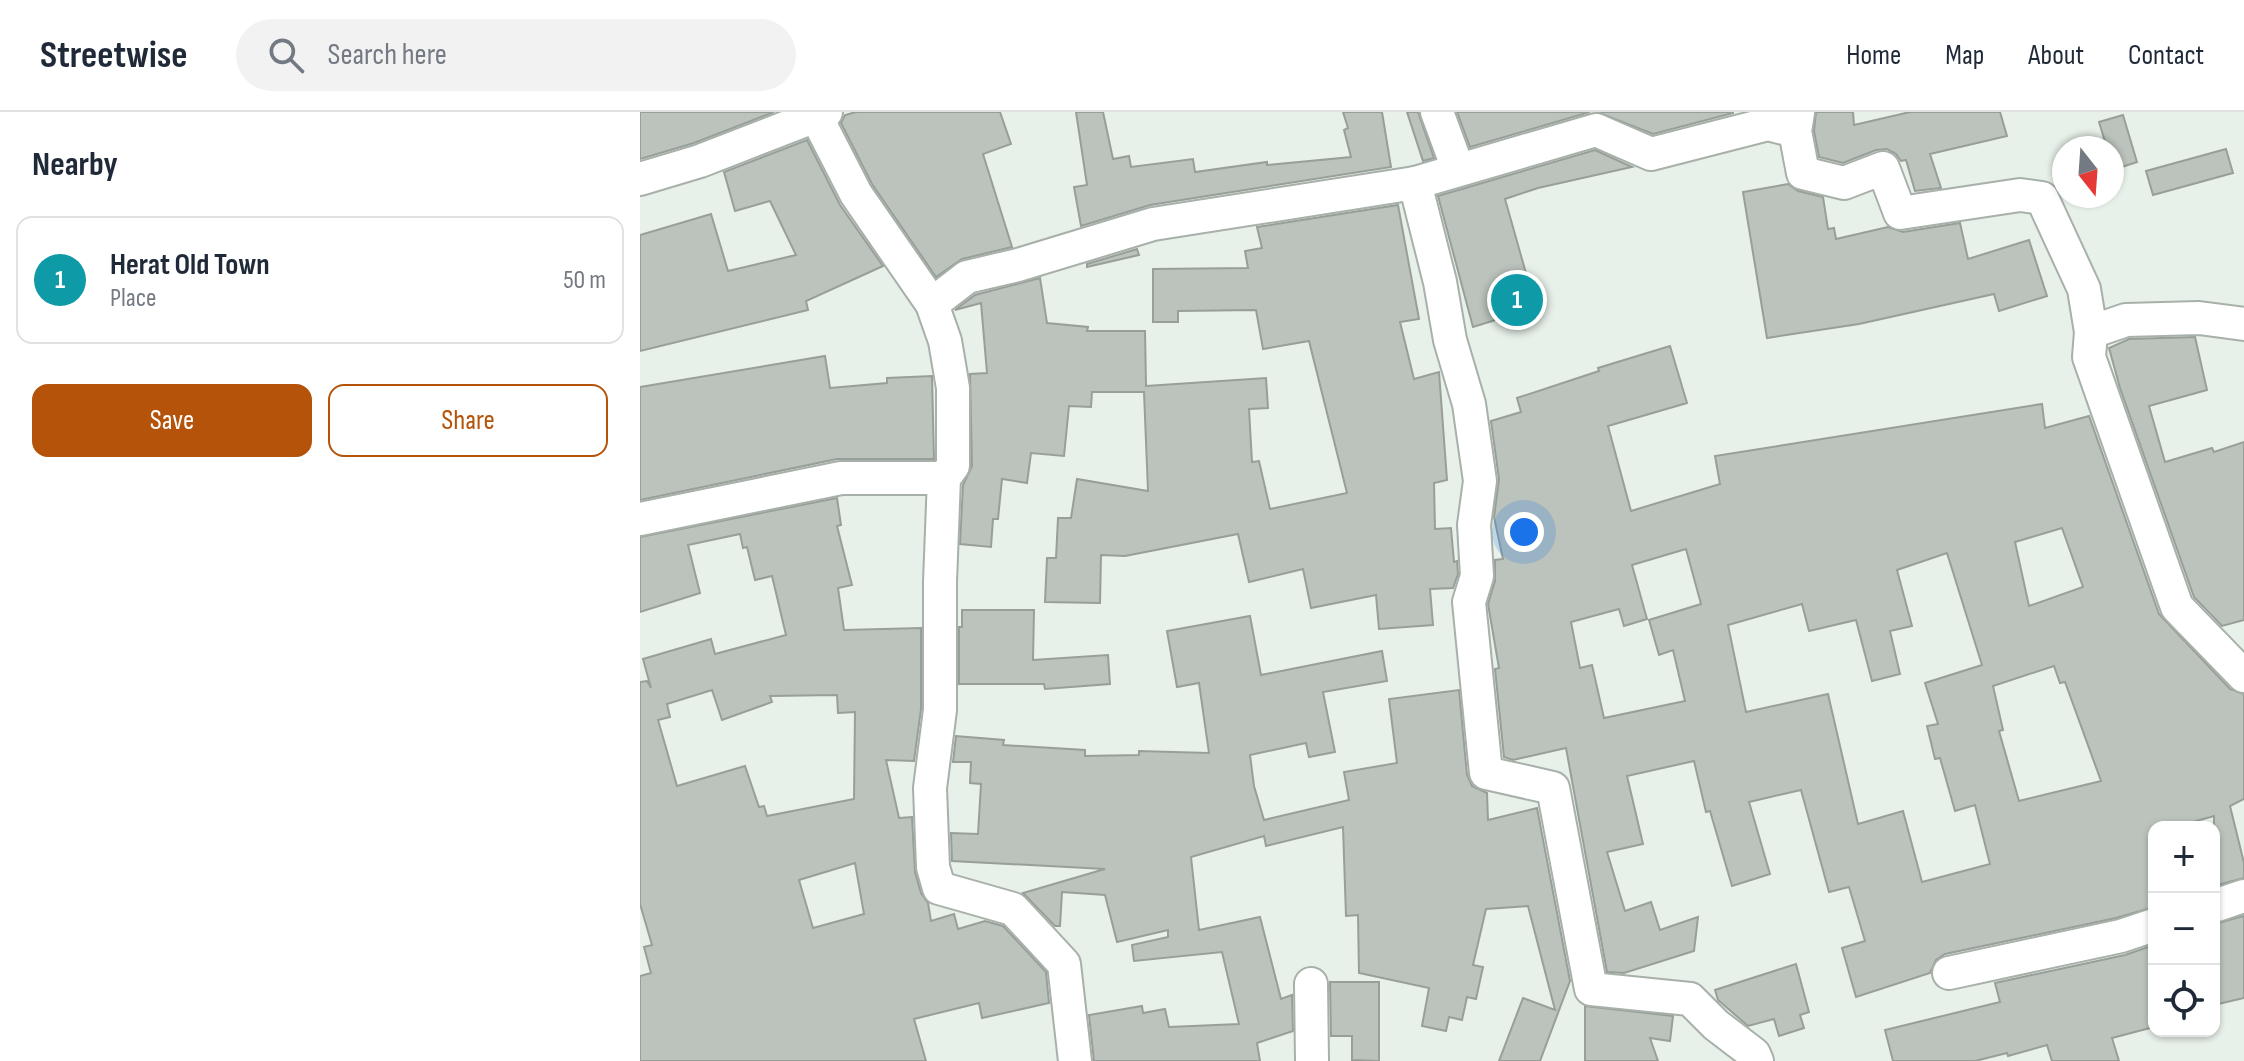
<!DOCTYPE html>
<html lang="en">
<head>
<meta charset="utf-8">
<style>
  :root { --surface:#fff; --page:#f2f2f3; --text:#1f2937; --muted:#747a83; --line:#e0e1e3; --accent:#b45309 }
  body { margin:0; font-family:"Sofia Sans Condensed",sans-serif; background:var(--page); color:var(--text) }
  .controls { position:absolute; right:24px; bottom:24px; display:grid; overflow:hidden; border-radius:16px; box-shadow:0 2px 6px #0004 }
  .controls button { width:72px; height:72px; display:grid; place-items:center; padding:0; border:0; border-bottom:2px solid var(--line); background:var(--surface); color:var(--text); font:40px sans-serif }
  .compass { position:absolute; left:1412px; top:24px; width:72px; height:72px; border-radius:50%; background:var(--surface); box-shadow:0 2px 6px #0004; rotate:163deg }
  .you { position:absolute; left:884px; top:420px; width:28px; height:28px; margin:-20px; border:6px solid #fff; border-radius:50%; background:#1a73e8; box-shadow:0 0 0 12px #1a73e833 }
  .badge { display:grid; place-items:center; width:52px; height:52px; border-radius:50%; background:var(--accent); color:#fff; font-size:26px; font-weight:700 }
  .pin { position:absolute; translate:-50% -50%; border:4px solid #fff; box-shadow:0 2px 8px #0006 }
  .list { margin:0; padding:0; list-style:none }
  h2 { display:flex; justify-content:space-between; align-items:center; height:104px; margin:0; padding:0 32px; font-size:34px }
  h2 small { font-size:26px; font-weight:400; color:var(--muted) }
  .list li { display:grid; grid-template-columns:52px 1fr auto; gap:24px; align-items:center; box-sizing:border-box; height:128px; margin:0 16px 16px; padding:0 16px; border:2px solid var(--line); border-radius:16px }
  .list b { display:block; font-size:30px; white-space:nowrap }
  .list p { margin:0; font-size:26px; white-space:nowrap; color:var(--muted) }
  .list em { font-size:26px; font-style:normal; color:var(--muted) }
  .actions { display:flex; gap:16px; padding:24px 32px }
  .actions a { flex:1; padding:18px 0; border:2px solid var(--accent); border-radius:16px; text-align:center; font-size:28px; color:var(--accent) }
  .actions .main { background:var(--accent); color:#fff }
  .icon { flex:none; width:44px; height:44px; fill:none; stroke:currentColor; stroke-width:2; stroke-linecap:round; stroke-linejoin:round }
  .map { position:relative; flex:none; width:1604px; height:949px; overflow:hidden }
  header { display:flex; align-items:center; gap:48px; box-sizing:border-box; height:112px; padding:0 40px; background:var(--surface); border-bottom:2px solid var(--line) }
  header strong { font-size:38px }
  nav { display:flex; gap:44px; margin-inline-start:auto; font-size:28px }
  .search { width:560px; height:72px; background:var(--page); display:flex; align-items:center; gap:20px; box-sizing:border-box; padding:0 28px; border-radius:44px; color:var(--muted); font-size:30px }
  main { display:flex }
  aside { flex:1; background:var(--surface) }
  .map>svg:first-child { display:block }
  .building { fill:#bbc3bc; stroke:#979f98; stroke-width:2; fill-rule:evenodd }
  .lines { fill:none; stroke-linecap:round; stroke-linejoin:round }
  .street-casing { stroke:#a7b0a9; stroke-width:36 }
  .street { stroke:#fff; stroke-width:32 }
</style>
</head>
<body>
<header>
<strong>Streetwise</strong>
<div class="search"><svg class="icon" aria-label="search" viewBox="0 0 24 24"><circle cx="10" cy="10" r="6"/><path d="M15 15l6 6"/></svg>Search here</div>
<nav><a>Home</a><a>Map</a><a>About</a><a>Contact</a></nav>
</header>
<main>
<aside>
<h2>Nearby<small></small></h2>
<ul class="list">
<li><span class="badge" style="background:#0f9aa8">1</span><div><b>Herat Old Town</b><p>Place</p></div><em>50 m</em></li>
</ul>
<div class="actions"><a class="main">Save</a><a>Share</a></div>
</aside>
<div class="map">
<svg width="1604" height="949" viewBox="0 0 1604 949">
  <rect width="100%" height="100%" fill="#e7f0e9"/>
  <g class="building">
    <path d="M0,0H134L54,31L0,47Z"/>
    <path d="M216,0H360L371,32L343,42L372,135L322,147L296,165L232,72L201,11L205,3Z"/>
    <path d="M436,0H463L473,47L489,44L491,55L553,47L555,60L627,50V53L711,45L704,18L708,16L703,0H742L751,55L510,93L441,114L434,75L447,73Z"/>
    <path d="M767,0H778L794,46L783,49Z"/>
    <path d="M817,0H950L830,35Z"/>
    <path d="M957,0H1093V1L1013,22Z"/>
    <path d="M1176,0H1213L1214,13L1270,0H1360L1367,24L1290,42L1301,76L1275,79L1266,48L1261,49L1256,42L1247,37L1236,38L1203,51L1179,45L1174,19Z"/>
    <path d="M1483,3L1497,50L1473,58L1472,36H1467L1459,10Z"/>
    <path d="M167,28L200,93L243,154L166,189L168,198L0,239V123L71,102L88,159L156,143L130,89L95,99L84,60Z"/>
    <path d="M1586,37L1593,61L1513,83L1506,59Z"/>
    <path d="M955,38L992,55L898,76L865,87L893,186L862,196L865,205L833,215L798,84Z"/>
    <path d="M1148,72L1158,79L1183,85L1188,117L1194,116L1196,127L1248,115L1263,120L1320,111L1328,147L1389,128L1407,184L1359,199L1354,182L1219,212L1127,226L1103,80Z"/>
    <path d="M758,93L779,207L760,210L774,267L799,260L807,368L794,371L795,417L811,416L814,450L817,449L818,462L813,476L790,477L793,513L739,517L736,483L671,496L663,457L609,470L598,422L485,444L461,443L460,491L405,490L407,446H416L418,406H431L437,367L508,379L504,280H452L451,295L429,294L424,344L391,341L387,371L362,367L358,407H353L351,435L320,432L323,373L332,354L330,262L347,261L341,191L315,198L335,183L400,166L407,211L448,215L447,219H505L506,274L626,266L628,296L609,297L612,350L619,349L630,397L707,381L669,229L623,237L616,198L538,199V210H513V157L608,156L605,139L622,136L617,115Z"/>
    <path d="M497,137L499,143L447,155V152Z"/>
    <path d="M1555,225L1567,278L1509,294L1525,350L1572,336L1574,340L1604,330V508L1582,514L1554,485L1480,276L1469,236L1489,227Z"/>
    <path d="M1030,234L1047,291L968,314L991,399L1080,372L1075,344L1402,292L1405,316L1449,304L1519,502L1590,577L1604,582V687L1590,694L1604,751V766L1574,774V704L1535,715H1514V795L1476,806L1305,842L1296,848L1290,861L1216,885L1202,836L1225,829L1209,775L1189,780L1161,678L1109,690L1130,762L1092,774L1070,699L1066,700L1054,649L987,664L1003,732L967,740L985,799L1011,790L1020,818L1058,805L1054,839L984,861L967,860L926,636L873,648L864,645L855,557L859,556L848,492L855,469V448L863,447L854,405L859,367L851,309L881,300L877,286L959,259L958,256ZM1422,416L1443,475L1389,494L1375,430ZM1046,437L1061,492L1009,508L1019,543L1033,538L1045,589L964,606L952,553L940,556L931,510L979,497L984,514L1007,507L992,453ZM1307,441L1342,553L1285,571L1298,612L1287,614L1295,647L1300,646L1315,699L1335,693L1350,752L1282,770L1263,699L1218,712L1188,582L1106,600L1088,513L1162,492L1169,519L1216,508L1232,569L1260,562L1250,519L1272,514L1257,458ZM1414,554L1420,571L1425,570L1461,669L1379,689L1359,619L1363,618L1353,574Z"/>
    <path d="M185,244L190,276L247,271V266L292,264L294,347H197L0,388V275Z"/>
    <path d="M197,386L201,413L197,414L212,473L198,476L204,518L281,516V597L274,649L246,648L259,706L272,705L275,760L281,781L288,791L291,809L314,802L318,817L345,809L363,814L406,860L409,891L342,906L339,891L274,907L286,949H0V864L11,861L4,835L12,833L0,792V570L7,569L11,576L3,547L71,527L75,542L146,523L132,464L115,468L107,435L103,436L100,422L48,433L60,481L0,500V425ZM72,578L82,608L132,590L130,584L197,583L198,601L215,600L214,687L127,704L124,694L119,695L105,654L37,674L18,608L30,605L27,592ZM215,751L224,802L173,816L159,768Z"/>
    <path d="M322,498H394L393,548L468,543L470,572L405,577L404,572H319V515H322Z"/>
    <path d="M610,504L621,563L742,539L747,569L683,580L695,640L669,645L666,631L610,643L614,674L624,708L709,688L704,660L757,651L749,587L819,578L827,663L832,674L847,681L848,708L897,696L930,869L900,949H859L883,886L915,898L888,794L846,797L833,853L843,855L836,887L827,885L822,908L809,905L806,919L782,914L789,876L719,861L718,803L706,804L703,715L626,734L624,724L551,745L559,818L620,805L641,887L652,883L653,919L617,931L620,949H454L449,903L502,894L503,901L525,897L529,915L599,912L582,840L494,849L492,833L528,825V818L477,830L465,783L422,780L420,814H415L383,781L465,757L312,749L311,721L338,722L341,672L330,671L331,650H313L316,624L364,628L363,633L445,638V644L499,643V639L569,641L559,571L537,575L527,519Z"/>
    <path d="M1604,804V886L1574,893V812Z"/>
    <path d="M1514,833V915L1472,926L1479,949H1412L1407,933L1368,944L1367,941L1335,949H1253L1245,918L1360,890L1355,871L1485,843Z"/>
    <path d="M1156,852L1169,900L1160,903L1164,916L1139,924L1134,907L1108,914L1078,888L1075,878Z"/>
    <path d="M690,870H739V949L712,948V924H691Z"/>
    <path d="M945,894L1033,904L1030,929L1010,926L1018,949H945Z"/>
  </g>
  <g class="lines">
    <g class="street-casing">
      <g id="street">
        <path d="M168,0L176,4L216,82L292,192L305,229L313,276V354L304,366L300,470V598L290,676L293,755L299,776L373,797L424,852L435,949"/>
        <path d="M797,0L818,57"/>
        <path d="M1158,1L1155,19L1163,61L1204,71L1243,56L1260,101L1380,83L1402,86L1444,177L1451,220"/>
        <path d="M0,67L60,49L186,0"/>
        <path d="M775,71L800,170L810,228L829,292L840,369L834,413L837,464L829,490L846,661L913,676L951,877L1050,887L1076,913L1114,942L1117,949"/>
        <path d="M292,192L327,165L378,153L513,112L775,71L956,18L1011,42L1128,12L1155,19"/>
        <path d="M1604,212L1559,206L1486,208L1451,220L1449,245L1537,495L1604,564"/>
        <path d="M0,407L201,366H304"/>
        <path d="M1574,794L1604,784"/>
        <path d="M1309,861L1481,824L1514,813"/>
        <path d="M671,872L672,949"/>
      </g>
    </g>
    <use href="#street" class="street"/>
  </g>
</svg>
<div class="controls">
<button>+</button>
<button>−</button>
<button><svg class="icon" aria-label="locate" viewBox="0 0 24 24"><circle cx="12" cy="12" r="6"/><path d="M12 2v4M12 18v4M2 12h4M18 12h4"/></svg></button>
</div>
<svg class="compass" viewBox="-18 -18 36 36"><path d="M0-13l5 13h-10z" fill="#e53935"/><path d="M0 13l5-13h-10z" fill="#747a83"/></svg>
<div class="you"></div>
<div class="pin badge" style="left:877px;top:188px;background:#0f9aa8">1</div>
</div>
</main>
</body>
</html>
